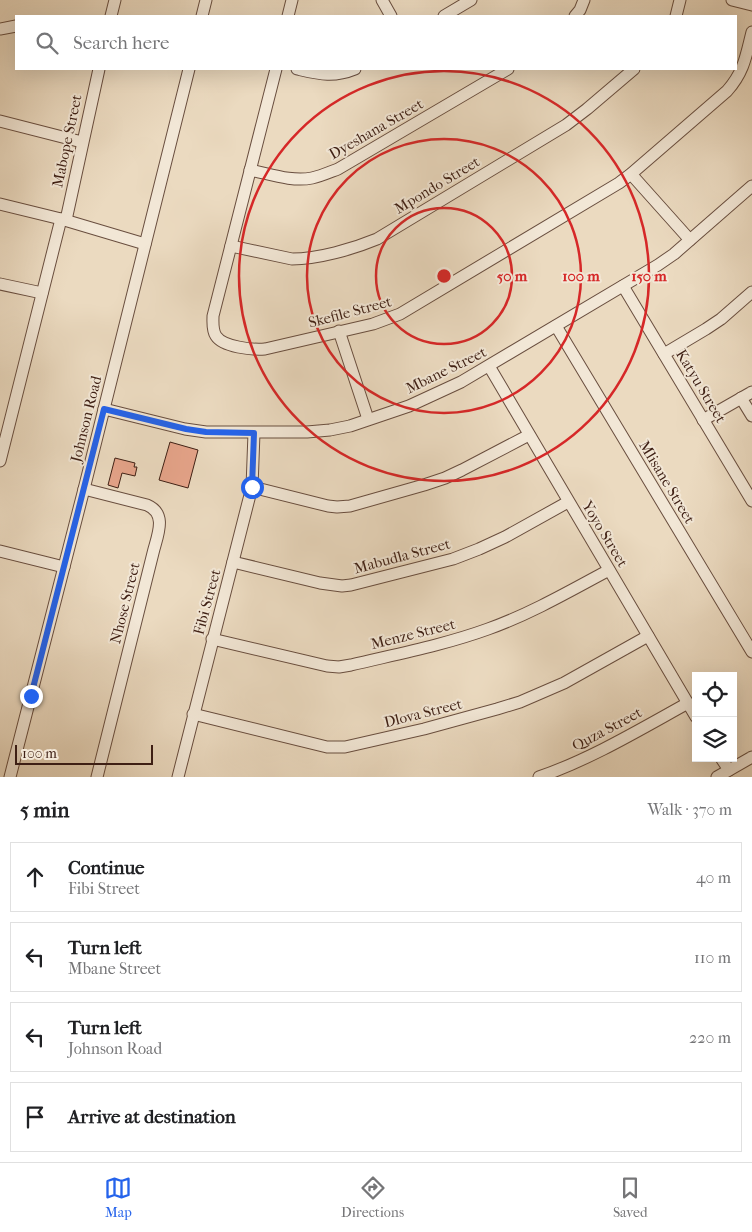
<!DOCTYPE html>
<html lang="en">
<head>
<meta charset="utf-8">
<style>
  :root { --surface:#fff; --page:#f6f6f6; --text:#202124; --muted:#757577; --line:#e0e0e0; --accent:#2563eb }
  body { margin:0; font-family:"IM FELL French Canon",serif; background:var(--page); color:var(--text) }
  .controls { position:absolute; right:15px; bottom:15px; display:grid; overflow:hidden; border-radius:0px; box-shadow:0 5px 20px #0002 }
  .controls button { width:45px; height:45px; display:grid; place-items:center; padding:0; border:0; border-bottom:1px solid var(--line); background:var(--surface); color:var(--text); font:25px sans-serif }
  .scale { position:absolute; left:15px; bottom:12px; width:138px; box-sizing:border-box; padding-left:5px; border:2px solid #3e1f14; border-top:0; font-size:14px; line-height:18px; white-space:nowrap; color:#3e1f14; -webkit-text-stroke:4px #f2e7d6; paint-order:stroke }
  .stop { position:absolute; width:15px; height:15px; margin:-11px; border:4px solid #2563eb; border-radius:50%; background:#fff }
  .stop.end { background:#2563eb; border-color:#fff; box-shadow:0 1px 5px #0008 }
  .list { margin:0; padding:0; list-style:none }
  h2 { display:flex; justify-content:space-between; align-items:center; height:65px; margin:0; padding:0 20px; font-size:21px }
  h2 small { font-size:16px; font-weight:400; color:var(--muted) }
  .list li { display:grid; grid-template-columns:32px 1fr auto; gap:15px; align-items:center; box-sizing:border-box; height:70px; margin:0 10px 10px; padding:0 10px; border:1px solid var(--line); border-radius:0px }
  .list b { display:block; font-size:19px; white-space:nowrap }
  .list p { margin:0; font-size:16px; white-space:nowrap; color:var(--muted) }
  .list em { font-size:16px; font-style:normal; color:var(--muted) }
  .icon { flex:none; width:28px; height:28px; fill:none; stroke:currentColor; stroke-width:2; stroke-linecap:round; stroke-linejoin:round }
  .map { position:relative; flex:none; width:752px; height:777px; overflow:hidden }
  .search { position:absolute; background:var(--surface); box-shadow:0 5px 20px #0002; left:15px; right:15px; top:15px; height:55px; display:flex; align-items:center; gap:12px; box-sizing:border-box; padding:0 18px; border-radius:0px; color:var(--muted); font-size:19px }
  .sheet { height:385px; background:var(--surface) }
  nav { display:flex; justify-content:space-around; align-items:center; box-sizing:border-box; height:70px; border-top:1px solid var(--line); background:var(--surface); font-size:14px; color:var(--muted) }
  nav a { display:grid; justify-items:center; gap:2px }
  nav .on { color:var(--accent) }
  .map>svg:first-child { display:block }
  .building { fill:#e7a58b; stroke:#3e1f14 }
  .lines { fill:none; stroke-linecap:round; stroke-linejoin:round }
  .minor-casing { stroke:#694e3f; stroke-width:13 }
  .minor { stroke:#f2e7d6; stroke-width:11 }
  .route { stroke:#2563eb; stroke-width:6 }
  .ring { fill:none; stroke:#d62828; stroke-width:2.5 }
  .labels { text-anchor:middle; stroke-width:4; stroke-linejoin:round; paint-order:stroke }
  .street-label { font-size:15px; fill:#3e1f14; stroke:#f2e7d6 }
  .centre { fill:#d62828; stroke:#f2e7d6; stroke-width:2.5 }
  .ring-label { font-size:15px; text-anchor:middle; font-weight:bold; fill:#d62828; stroke:#f2e7d6; stroke-width:4; stroke-linejoin:round; paint-order:stroke }
</style>
</head>
<body>
<div class="map">
<svg width="752" height="777" viewBox="0 0 752 777">
  <rect width="100%" height="100%" fill="#ebdac0"/>
  <filter id="stains"><feTurbulence type="fractalNoise" baseFrequency=".004" numOctaves="4"/><feColorMatrix values="0 0 0 0 .2 0 0 0 0 .09 0 0 0 0 .02 0 0 0 .5 -.17"/></filter>
  <radialGradient id="worn" r=".72"><stop offset=".6" stop-color="#630" stop-opacity="0"/><stop offset="1" stop-color="#630" stop-opacity=".3"/></radialGradient>
  <g class="building">
    <path d="M170,442L198,450L188,488L159,480Z"/>
    <path d="M115,458L135,463L134,467H137L135,476L122,473L118,488L108,485Z"/>
  </g>
  <g class="lines">
    <g class="minor-casing">
      <g id="minor">
        <path d="M382,0L391,16"/>
        <path d="M732,0L752,5"/>
        <path d="M111,16L115,0"/>
        <path d="M202,16L206,0"/>
        <path d="M288,16L292,0"/>
        <path d="M444,16L471,0"/>
        <path d="M575,16L580,10L584,0"/>
        <path d="M676,16L680,0"/>
        <path d="M0,29L16,26"/>
        <path d="M276,69L213,316C213,322 212,330 216,336C223,347 252,350 265,349L373,324L400,314L619,183L631,174L727,91C744,72 746,56 752,32"/>
        <path d="M297,69C319,74 333,78 355,69"/>
        <path d="M0,121L82,142"/>
        <path d="M250,170C270,174 292,182 312,178C321,176 330,172 338,169L508,69"/>
        <path d="M631,174L690,240"/>
        <path d="M0,204L61,219L145,244"/>
        <path d="M66,220L99,69"/>
        <path d="M231,246L292,259C318,259 353,249 377,239L566,125L587,109L634,69"/>
        <path d="M0,284L42,293"/>
        <path d="M623,286L752,501"/>
        <path d="M556,326L752,652"/>
        <path d="M339,331L368,419"/>
        <path d="M664,354L706,329L721,319L752,292"/>
        <path d="M489,366L696,717"/>
        <path d="M741,398L752,416"/>
        <path d="M104,409L185,429L206,432H307L330,430L350,426L409,406L461,382L658,265L674,254L752,186"/>
        <path d="M703,420L752,392"/>
        <path d="M0,461L61,219"/>
        <path d="M252,487L328,506L337,507L350,506L424,485L445,478L462,470L529,435"/>
        <path d="M84,489L147,505C168,514 157,536 153,553L97,777"/>
        <path d="M0,551L64,567"/>
        <path d="M233,562L320,583L342,586L351,585L453,559L479,549L505,537L568,502"/>
        <path d="M212,639L327,666L339,667L351,665C397,654 444,645 488,629C530,614 570,591 609,570"/>
        <path d="M193,714L327,747H345L424,729L497,709L520,702L564,683L648,636"/>
        <path d="M721,758L729,770"/>
        <path d="M10,777L84,489L189,69"/>
        <path d="M178,777L252,487L254,433"/>
        <path d="M539,777C591,759 639,730 688,703"/>
        <path d="M717,777L752,757"/>
      </g>
    </g>
    <use href="#minor" class="minor"/>
  </g>
  <g class="lines">
    <path class="route" d="M31,696L104,409L186,429L206,432L254,433L252,487"/>
  </g>
  <g class="ring">
    <circle cx="444" cy="276" r="68"/>
    <circle cx="444" cy="276" r="137"/>
    <circle cx="444" cy="276" r="205"/>
  </g>
  <g class="labels">
    <g class="street-label">
      <text transform="translate(376 129) rotate(-30)" y="5">Dyeshana Street</text>
      <text transform="translate(67 141) rotate(-78)" y="5">Mabope Street</text>
      <text transform="translate(437 185) rotate(-31)" y="5">Mpondo Street</text>
      <text transform="translate(350 312) rotate(-15)" y="5">Skefile Street</text>
      <text transform="translate(446 370) rotate(-26)" y="5">Mbane Street</text>
      <text transform="translate(701 386) rotate(59)" y="5">Katyu Street</text>
      <text transform="translate(86 419) rotate(-76)" y="5">Johnson Road</text>
      <text transform="translate(667 482) rotate(59)" y="5">Mlisane Street</text>
      <text transform="translate(605 534) rotate(59)" y="5">Yoyo Street</text>
      <text transform="translate(402 556) rotate(-15)" y="5">Mabudla Street</text>
      <text transform="translate(207 602) rotate(-75)" y="5">Fibi Street</text>
      <text transform="translate(125 603) rotate(-76)" y="5">Nhose Street</text>
      <text transform="translate(413 634) rotate(-14)" y="5">Menze Street</text>
      <text transform="translate(423 713) rotate(-14)" y="5">Dlova Street</text>
      <text transform="translate(607 729) rotate(-28)" y="5">Quza Street</text>
    </g>
  </g>
  <circle cx="444" cy="276" r="8" class="centre"/>
  <g class="ring-label">
    <text x="512" y="281">50 m</text>
    <text x="581" y="281">100 m</text>
    <text x="649" y="281">150 m</text>
  </g>
  <rect width="100%" height="100%" filter="url(#stains)"/>
  <rect width="100%" height="100%" fill="url(#worn)"/>
</svg>
<div class="controls">
<button><svg class="icon" aria-label="locate" viewBox="0 0 24 24"><circle cx="12" cy="12" r="6"/><path d="M12 2v4M12 18v4M2 12h4M18 12h4"/></svg></button>
<button><svg class="icon" aria-label="layers" viewBox="0 0 24 24"><path d="M12 4l9 5-9 5-9-5zM3 14l9 5 9-5"/></svg></button>
</div>
<div class="scale">100 m</div>
<div class="stop" style="left:252px;top:487px"></div>
<div class="stop end" style="left:31px;top:696px"></div>
<div class="search"><svg class="icon" aria-label="search" viewBox="0 0 24 24"><circle cx="10" cy="10" r="6"/><path d="M15 15l6 6"/></svg>Search here</div>
</div>
<section class="sheet">
<h2>5 min<small>Walk · 370 m</small></h2>
<ul class="list">
<li><svg class="icon" aria-label="ahead" viewBox="0 0 24 24"><path d="M12 20V5M6 11l6-6 6 6"/></svg><div><b>Continue</b><p>Fibi Street</p></div><em>40 m</em></li>
<li><svg class="icon" aria-label="left" viewBox="0 0 24 24"><path d="M17 20v-9H6M10 6l-5 5 5 5"/></svg><div><b>Turn left</b><p>Mbane Street</p></div><em>110 m</em></li>
<li><svg class="icon" aria-label="left" viewBox="0 0 24 24"><path d="M17 20v-9H6M10 6l-5 5 5 5"/></svg><div><b>Turn left</b><p>Johnson Road</p></div><em>220 m</em></li>
<li><svg class="icon" aria-label="arrive" viewBox="0 0 24 24"><path d="M6 21V4h12l-3 4 3 4H6"/></svg><div><b>Arrive at destination</b></div></li>
</ul>
</section>
<nav>
<a class="on"><svg class="icon" aria-label="map" viewBox="0 0 24 24"><path d="M3 6l6-2 6 2 6-2v14l-6 2-6-2-6 2zM9 4v14M15 6v14"/></svg>Map</a>
<a><svg class="icon" aria-label="directions" viewBox="0 0 24 24"><path d="M12 3l9 9-9 9-9-9zM9 14v-3h6M13 9l2 2-2 2"/></svg>Directions</a>
<a><svg class="icon" aria-label="saved" viewBox="0 0 24 24"><path d="M7 4h10v16l-5-4-5 4z"/></svg>Saved</a>
</nav>
</body>
</html>
